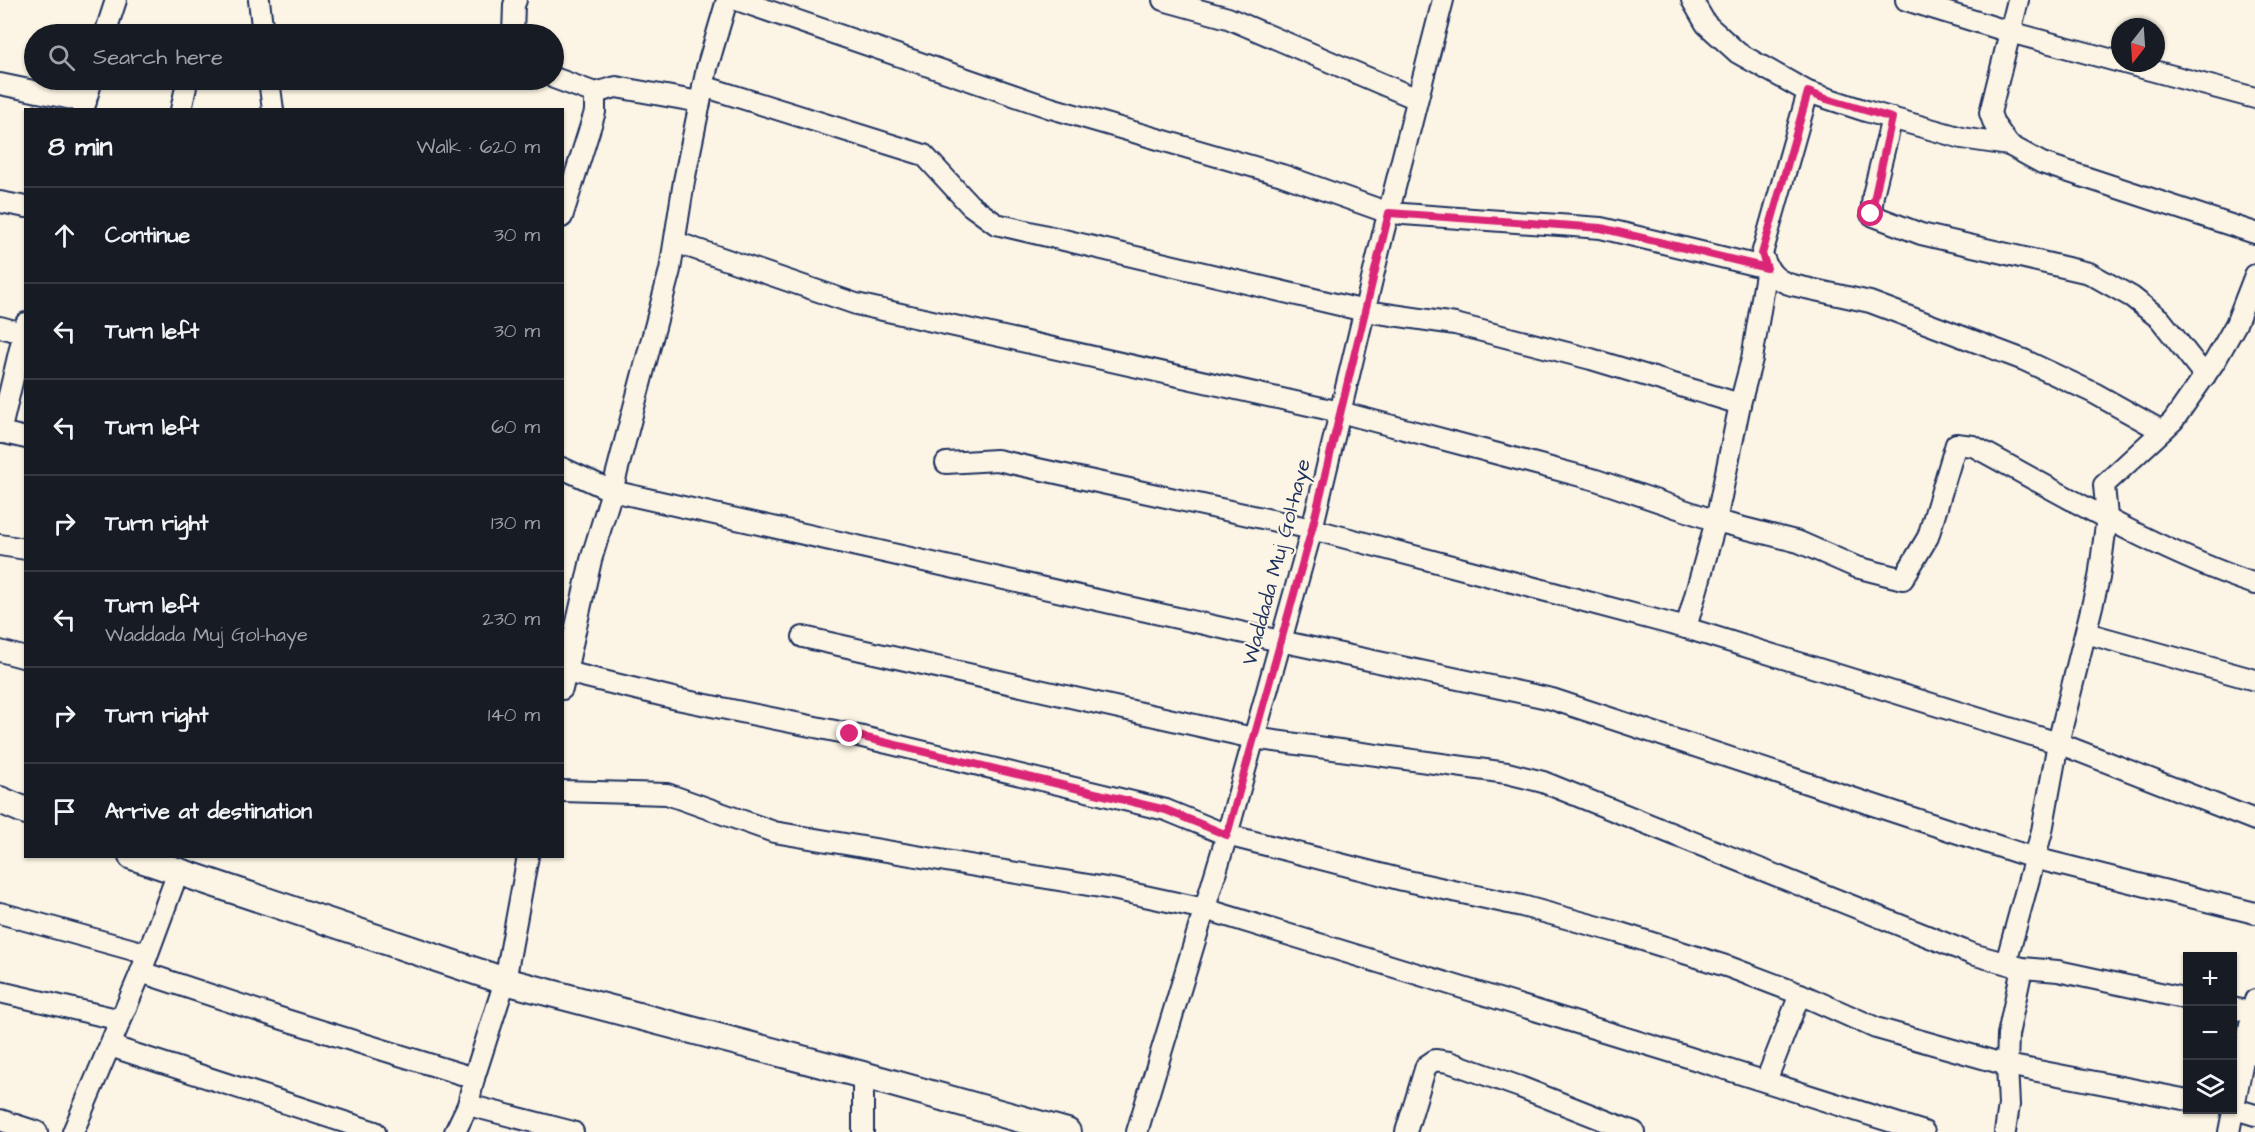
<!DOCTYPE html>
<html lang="en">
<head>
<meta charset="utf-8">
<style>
  :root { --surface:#171b24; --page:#242831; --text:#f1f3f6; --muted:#9ea1a6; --line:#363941 }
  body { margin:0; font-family:"Architects Daughter",sans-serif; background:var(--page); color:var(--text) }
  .controls { position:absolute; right:18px; bottom:18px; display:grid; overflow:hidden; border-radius:0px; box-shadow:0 2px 4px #0004 }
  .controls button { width:54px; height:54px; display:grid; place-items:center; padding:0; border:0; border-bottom:2px solid var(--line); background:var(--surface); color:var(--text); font:30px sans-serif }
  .compass { position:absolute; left:2111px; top:18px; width:54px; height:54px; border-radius:50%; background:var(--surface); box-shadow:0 2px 4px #0004; rotate:197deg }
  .stop { position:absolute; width:18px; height:18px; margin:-14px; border:4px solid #db2777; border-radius:50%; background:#fff }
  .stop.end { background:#db2777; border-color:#fff; box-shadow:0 2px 6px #0008 }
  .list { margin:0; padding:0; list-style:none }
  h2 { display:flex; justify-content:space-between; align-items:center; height:78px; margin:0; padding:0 24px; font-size:26px }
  h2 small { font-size:20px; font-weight:400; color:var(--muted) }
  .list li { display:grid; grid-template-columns:39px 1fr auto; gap:18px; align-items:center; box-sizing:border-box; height:96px; padding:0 24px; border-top:2px solid var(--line) }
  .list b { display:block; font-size:22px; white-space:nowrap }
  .list p { margin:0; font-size:20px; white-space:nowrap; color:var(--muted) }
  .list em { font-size:20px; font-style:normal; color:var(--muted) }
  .icon { flex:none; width:33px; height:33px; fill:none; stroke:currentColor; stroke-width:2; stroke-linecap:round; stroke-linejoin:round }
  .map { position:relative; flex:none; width:2255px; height:1132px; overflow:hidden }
  .search { position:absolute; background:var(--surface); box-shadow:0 2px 4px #0004; left:24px; top:24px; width:540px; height:66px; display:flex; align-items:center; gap:15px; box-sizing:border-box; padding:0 21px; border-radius:33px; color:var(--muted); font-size:22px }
  .panel { position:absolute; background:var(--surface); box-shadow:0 2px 4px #0004; left:24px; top:108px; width:540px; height:750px; border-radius:0px }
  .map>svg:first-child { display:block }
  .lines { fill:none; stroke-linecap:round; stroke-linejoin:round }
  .minor-casing { stroke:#1b2f5e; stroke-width:24 }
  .major-casing { stroke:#1b2f5e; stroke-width:30 }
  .minor { stroke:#fcf5e5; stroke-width:20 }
  .major { stroke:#fcf5e5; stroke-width:26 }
  .route { stroke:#db2777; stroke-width:8 }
  .labels { text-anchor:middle; stroke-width:4.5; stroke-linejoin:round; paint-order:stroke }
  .street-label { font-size:21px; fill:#1b2f5e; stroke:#fcf5e5 }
</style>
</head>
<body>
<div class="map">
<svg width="2255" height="1132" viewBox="0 0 2255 1132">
  <rect width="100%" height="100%" fill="#fcf5e5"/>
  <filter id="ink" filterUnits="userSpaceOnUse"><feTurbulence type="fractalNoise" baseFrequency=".0167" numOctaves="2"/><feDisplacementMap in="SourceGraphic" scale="12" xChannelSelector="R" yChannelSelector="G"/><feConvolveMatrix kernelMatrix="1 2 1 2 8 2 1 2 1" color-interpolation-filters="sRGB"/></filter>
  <g filter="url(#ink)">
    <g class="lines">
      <g class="minor-casing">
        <g id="minor">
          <path d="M259,0L263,34"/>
          <path d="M737,0L1051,108L1282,175L1389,213L1601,228L1767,268L1752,359L1740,404L1716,521L1686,628"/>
          <path d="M1163,0L1228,18L1417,99"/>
          <path d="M1692,0L1706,24L1738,53L1808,92L1866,111L1962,138L2009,145"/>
          <path d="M1906,0L2010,32L2120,62"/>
          <path d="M2018,0L1990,113L1994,124L2009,145L2042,163L2255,233"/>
          <path d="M105,34L116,0"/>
          <path d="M513,34L514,5L516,0"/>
          <path d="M2124,63L2255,98"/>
          <path d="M554,78L595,93L616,87L700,102"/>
          <path d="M269,80L273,110"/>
          <path d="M0,84L86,102"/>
          <path d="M703,86L924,155L970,205L996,224L1365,311L1455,324L1591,359L1740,404"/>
          <path d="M1808,92L1762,254C1768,271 1774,280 1792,285L1870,302L2024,360L2094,393L2162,431"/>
          <path d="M83,110L92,80"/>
          <path d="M181,110L186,87"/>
          <path d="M1892,118L1873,195L1871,214L1874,216L1921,234L2089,273L2132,297L2160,319L2205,376"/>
          <path d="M0,202L26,207"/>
          <path d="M562,217L595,112V93"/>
          <path d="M675,242L856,304L1340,412L1596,480L1716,521L1799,542L1856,567L1903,579L1928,537L1956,444L1973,446C2064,495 2157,551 2255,584"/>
          <path d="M0,327L26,334"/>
          <path d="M0,432L26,438"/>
          <path d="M0,433L26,323"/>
          <path d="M946,463L997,460L1312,529L1686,628L2058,743L2255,820"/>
          <path d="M562,468L612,491L1280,641L1552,699L2034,858L2255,913"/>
          <path d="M0,545L26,549"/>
          <path d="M2086,633L2255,680"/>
          <path d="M803,637L1253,738L1507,773L1543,782L1972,954L2022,968L2058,971L2188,999"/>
          <path d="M0,651L26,658"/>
          <path d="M566,672L677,699L850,734L1166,810L1227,835L1403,880L1522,906L1617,932L1729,967L1800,994L1876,1028L2007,1065L2188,1100"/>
          <path d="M562,689L591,560L612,491L670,270L684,181L707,68L727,0"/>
          <path d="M562,791L667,794L774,832L1112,889L1205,909L1675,1053L1924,1132"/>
          <path d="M0,913L148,954"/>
          <path d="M2006,963L2042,831L2058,743L2099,578L2107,517L2104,485L2173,421L2215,361L2236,324L2255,275"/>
          <path d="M141,972L286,1020L474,1078"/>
          <path d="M0,992L121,1020"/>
          <path d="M2232,1008L2255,1013"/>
          <path d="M110,1046L375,1132"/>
          <path d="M1766,1081L1800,994"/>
          <path d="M468,1105L573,1132"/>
          <path d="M2232,1108L2255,1115"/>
          <path d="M0,1120L37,1132"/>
          <path d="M73,1132L141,972L178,872"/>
          <path d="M455,1132L468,1105L474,1078L505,981L528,856"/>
          <path d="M863,1132V1075"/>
          <path d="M1137,1132L1227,835L1312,529L1383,234L1443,0"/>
          <path d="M1406,1132L1426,1066L1435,1060L1449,1062L1520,1087L1634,1132"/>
          <path d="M2005,1132L2009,1105L2007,1065L2008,1035L2022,968"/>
          <path d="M2229,1132L2255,1000"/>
        </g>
      </g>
      <g class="major-casing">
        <g id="major">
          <path d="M0,800L26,811"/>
          <path d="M132,856L505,981L863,1075L1067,1132"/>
        </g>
      </g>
      <use href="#minor" class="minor"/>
      <use href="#major" class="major"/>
    </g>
  </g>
  <g class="lines" filter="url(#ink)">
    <path class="route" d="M850,734L1166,810L1227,835L1312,529L1389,213L1601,228L1767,268L1762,254L1808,92L1823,98L1892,118L1871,214"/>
  </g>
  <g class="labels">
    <g class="street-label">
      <text transform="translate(1276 562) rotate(-75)" y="7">Waddada Muj Gol-haye</text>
    </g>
  </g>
</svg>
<div class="controls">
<button>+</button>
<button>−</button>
<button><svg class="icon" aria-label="layers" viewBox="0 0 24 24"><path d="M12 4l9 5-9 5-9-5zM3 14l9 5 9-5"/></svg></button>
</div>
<svg class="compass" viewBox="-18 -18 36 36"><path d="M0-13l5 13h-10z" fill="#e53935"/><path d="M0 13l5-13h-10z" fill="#9ea1a6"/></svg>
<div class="stop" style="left:1871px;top:214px"></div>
<div class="stop end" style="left:850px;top:734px"></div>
<div class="search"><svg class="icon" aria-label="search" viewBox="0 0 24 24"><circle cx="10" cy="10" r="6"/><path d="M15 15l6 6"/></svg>Search here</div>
<section class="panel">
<h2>8 min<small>Walk · 620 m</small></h2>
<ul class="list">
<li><svg class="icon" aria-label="ahead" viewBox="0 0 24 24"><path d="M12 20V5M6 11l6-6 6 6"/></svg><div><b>Continue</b></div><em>30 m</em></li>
<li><svg class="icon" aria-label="left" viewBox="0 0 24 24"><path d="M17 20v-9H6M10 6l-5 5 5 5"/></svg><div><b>Turn left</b></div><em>30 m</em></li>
<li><svg class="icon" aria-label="left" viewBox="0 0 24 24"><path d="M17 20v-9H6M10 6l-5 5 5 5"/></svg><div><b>Turn left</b></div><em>60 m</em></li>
<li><svg class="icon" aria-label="right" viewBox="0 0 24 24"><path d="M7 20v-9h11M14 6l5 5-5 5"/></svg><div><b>Turn right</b></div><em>130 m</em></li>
<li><svg class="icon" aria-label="left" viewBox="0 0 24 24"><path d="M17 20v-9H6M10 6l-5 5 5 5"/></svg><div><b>Turn left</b><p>Waddada Muj Gol-haye</p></div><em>230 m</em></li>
<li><svg class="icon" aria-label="right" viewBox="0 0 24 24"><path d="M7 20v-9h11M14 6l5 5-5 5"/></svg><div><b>Turn right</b></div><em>140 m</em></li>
<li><svg class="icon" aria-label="arrive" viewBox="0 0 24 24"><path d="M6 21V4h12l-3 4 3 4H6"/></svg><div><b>Arrive at destination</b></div></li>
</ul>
</section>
</div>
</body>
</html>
